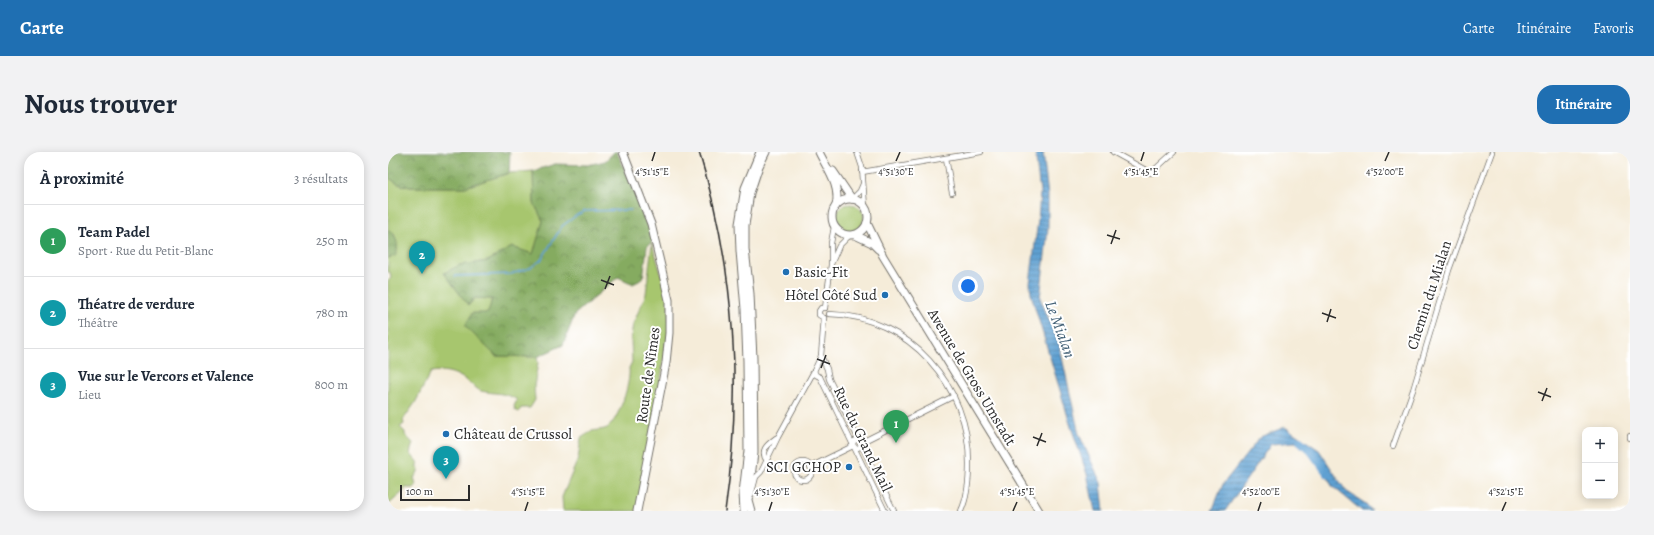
<!DOCTYPE html>
<html lang="fr">
<head>
<meta charset="utf-8">
<style>
  :root { --surface:#fff; --page:#f2f2f3; --text:#1f2937; --muted:#747a83; --line:#e0e1e3; --accent:#1f6fb2 }
  body { margin:0; font-family:Alegreya,serif; background:var(--page); color:var(--text) }
  .controls { position:absolute; right:12px; bottom:12px; display:grid; overflow:hidden; border-radius:8px; box-shadow:0 2px 10px #0003 }
  .controls button { width:36px; height:36px; display:grid; place-items:center; padding:0; border:0; border-bottom:1px solid var(--line); background:var(--surface); color:var(--text); font:20px sans-serif }
  .scale { position:absolute; left:12px; bottom:10px; width:70px; box-sizing:border-box; padding-left:4px; border:2px solid #2b2b2b; border-top:0; font-size:11px; line-height:14px; white-space:nowrap; color:#2b2b2b; -webkit-text-stroke:3px #fff; paint-order:stroke }
  .you { position:absolute; left:580px; top:134px; width:14px; height:14px; margin:-10px; border:3px solid #fff; border-radius:50%; background:#1a73e8; box-shadow:0 0 0 6px #1a73e833 }
  .badge { display:grid; place-items:center; width:26px; height:26px; border-radius:50%; background:var(--accent); color:#fff; font-size:13px; font-weight:700 }
  .pin { position:absolute; translate:-50% -33px; filter:drop-shadow(0 1px 2px #0008) }
  .pin::after { content:''; position:absolute; top:21px; width:14px; height:12px; background:inherit; clip-path:polygon(0 0,100% 0,50% 100%) }
  .list { margin:0; padding:0; list-style:none }
  h2 { display:flex; justify-content:space-between; align-items:center; height:52px; margin:0; padding:0 16px; font-size:17px }
  h2 small { font-size:13px; font-weight:400; color:var(--muted) }
  .list li { display:grid; grid-template-columns:26px 1fr auto; gap:12px; align-items:center; box-sizing:border-box; height:72px; padding:0 16px; border-top:1px solid var(--line) }
  .list b { display:block; font-size:15px; white-space:nowrap }
  .list p { margin:0; font-size:13px; white-space:nowrap; color:var(--muted) }
  .list em { font-size:13px; font-style:normal; color:var(--muted) }
  .map { position:relative; flex:none; width:1242px; height:359px; overflow:hidden; border-radius:16px }
  header { display:flex; align-items:center; gap:24px; box-sizing:border-box; height:56px; padding:0 20px; background:var(--accent); color:#fff }
  header strong { font-size:19px }
  nav { display:flex; gap:22px; margin-inline-start:auto; font-size:14px }
  .intro { display:flex; align-items:center; justify-content:space-between; box-sizing:border-box; height:96px; padding:0 24px }
  h1 { margin:0; font-size:28px }
  .button { padding:10px 18px; border-radius:16px; background:var(--accent); color:#fff; font-size:14px; font-weight:700 }
  main { display:flex; gap:24px; padding:0 24px }
  aside { flex:1; background:var(--surface); border-radius:16px; box-shadow:0 2px 10px #0003 }
  .map>svg:first-child { display:block }
  .grass { fill:#a7c66e; stroke:#69784c }
  .forest { fill:url(#forest-crowns); stroke:#586b46 }
  .water { fill:url(#water-rules); stroke:#44667e }
  .lines { fill:none; stroke-linecap:round; stroke-linejoin:round }
  .stream { stroke:#5ea0d2; stroke-width:1.5 }
  .river { stroke:#5ea0d2; stroke-width:8 }
  .street-casing { stroke:#726f68; stroke-width:6 }
  .primary-casing { stroke:#726f68; stroke-width:9 }
  .street { stroke:#fff; stroke-width:4.5 }
  .primary { stroke:#fff; stroke-width:7 }
  .rail { stroke:#2b2b2b; stroke-width:1.5 }
  .ticks { fill:none; stroke:#2b2b2b; stroke-width:1.5 }
  .poi-dot { fill:#1f6fb2; stroke:#fff; stroke-width:1.5 }
  .labels { text-anchor:middle; stroke-width:4; stroke-linejoin:round; paint-order:stroke }
  .poi-label { font-size:15px; fill:#2b2b2b; stroke:#fff; text-anchor:start }
  .street-label { font-size:15px; fill:#2b2b2b; stroke:#fff }
  .water-label { font-size:16px; font-style:italic; fill:#426076; stroke:#fff }
  .ticks-label { font-size:10px; text-anchor:middle; fill:#2b2b2b; stroke:#fff; stroke-width:4; stroke-linejoin:round; paint-order:stroke }
</style>
</head>
<body>
<header>
<strong>Carte</strong>
<nav><a>Carte</a><a>Itinéraire</a><a>Favoris</a></nav>
</header>
<div class="intro"><h1>Nous trouver</h1><a class="button">Itinéraire</a></div>
<main>
<aside>
<h2>À proximité<small>3 résultats</small></h2>
<ul class="list">
<li><span class="badge" style="background:#2e9e5b">1</span><div><b>Team Padel</b><p>Sport · Rue du Petit-Blanc</p></div><em>250 m</em></li>
<li><span class="badge" style="background:#0f9aa8">2</span><div><b>Théatre de verdure</b><p>Théâtre</p></div><em>780 m</em></li>
<li><span class="badge" style="background:#0f9aa8">3</span><div><b>Vue sur le Vercors et Valence</b><p>Lieu</p></div><em>800 m</em></li>
</ul>
</aside>
<div class="map">
<svg width="1242" height="359" viewBox="0 0 1242 359">
  <defs>
    <pattern id="forest-crowns" width="20" height="18" patternUnits="userSpaceOnUse"><rect width="20" height="18" fill="#85ab61"/><path d="M2 6a3 3 0 1 1 6 0M12 15a3 3 0 1 1 6 0" fill="none" stroke="#6d8b50"/></pattern>
    <pattern id="water-rules" width="6" height="5" patternUnits="userSpaceOnUse"><rect width="6" height="5" fill="#5ea0d2"/><path d="M0 2.5h6" fill="none" stroke="#4e83ab"/></pattern>
  </defs>
  <rect width="100%" height="100%" fill="#fff"/>
  <filter id="ink" filterUnits="userSpaceOnUse"><feTurbulence type="fractalNoise" baseFrequency=".025" numOctaves="2"/><feDisplacementMap in="SourceGraphic" scale="8" xChannelSelector="R" yChannelSelector="G"/><feConvolveMatrix kernelMatrix="1 2 1 2 8 2 1 2 1" color-interpolation-filters="sRGB"/></filter>
  <filter id="wash" filterUnits="userSpaceOnUse"><feTurbulence type="fractalNoise" baseFrequency=".012" numOctaves="4" result="noise"/><feDisplacementMap in="SourceGraphic" scale="16" xChannelSelector="R" yChannelSelector="G"/><feGaussianBlur stdDeviation="0.9" result="paint"/><feColorMatrix in="noise" values="0 0 0 0 0 0 0 0 0 0 0 0 0 0 0 0 0 1.4 0 .05"/><feComposite in="paint" operator="in"/></filter>
  <g filter="url(#wash)">
    <rect width="100%" height="100%" fill="#f5ecd9"/>
    <g class="grass">
      <path d="M145,19L146,51L155,69L145,102L124,95L100,109L72,113L81,153L87,146L104,147L100,162L107,204L149,205L150,211L146,234L147,248L142,256H133L131,260L127,258L126,254L129,248C119,240 105,242 93,239C90,238 86,234 83,232C71,222 59,217 43,220L27,251L15,268L16,272L12,275L17,280V283L25,291L22,301L30,311L28,315L31,317L28,324L26,325L28,334L26,336H17L16,339L0,353V129L3,126L2,120H0V106L3,105C6,97 13,82 0,78V25L10,32L22,35H77L121,21Z"/>
      <circle cx="462" cy="66" r="14"/>
      <path d="M264,91L281,148V181L249,359H175L174,345L190,307L193,286C197,284 200,281 204,279C208,278 215,278 219,276C231,268 243,230 241,216L244,210L243,186L245,172L258,142Z"/>
    </g>
    <g class="forest">
      <path d="M0,0H122L121,21L77,35H22L10,32L0,25Z"/>
      <path d="M226,0H229L267,86L259,95L255,127L245,132L230,125L187,162L175,193L149,205L108,204L77,174L84,161H100L104,147L87,146L80,153L56,121L72,113L100,109L124,95L145,102L155,69L146,51L145,19L167,12L200,13L217,9Z"/>
      <path d="M0,78C9,81 12,98 7,104L0,106Z"/>
    </g>
    <g class="water">
      <path d="M647,0H655L660,44V77L652,146L671,192L691,282L713,331L716,359H707L699,322L683,275L643,142L642,131L650,68L652,40Z"/>
      <path d="M897,275L931,298L958,339L978,352L984,359H974L944,334L932,310L921,296L907,290L883,292L837,359H824L835,332L872,285Z"/>
    </g>
    <g class="lines">
      <path class="stream" d="M67,124L123,122L142,116L153,108L174,74L189,63L197,59L243,58"/>
      <path class="river" d="M912,289L923,299L940,322"/>
    </g>
  </g>
  <g filter="url(#ink)">
    <g class="lines">
      <g class="street-casing">
        <g id="street">
          <path d="M469,0L474,15L477,55"/>
          <path d="M725,0L763,21L786,0"/>
          <path d="M558,6L564,41"/>
          <path d="M474,20L593,0"/>
          <path d="M464,47L472,39L475,32"/>
          <path d="M444,110L451,94L462,83"/>
          <path d="M437,156L443,113V91L446,75"/>
          <path d="M441,162C521,164 582,234 581,312C581,327 580,344 573,359"/>
          <path d="M436,166L431,163V159L433,156H437"/>
          <path d="M433,204L439,217L441,227L506,359"/>
          <path d="M432,225L497,359"/>
          <path d="M432,225L428,223L426,219L433,204L436,166"/>
          <path d="M1242,284V286"/>
          <circle cx="469" cy="292" r="4"/>
          <path d="M472,291L566,244"/>
          <path d="M1005,294L1025,238L1061,118L1104,0"/>
          <path d="M379,309C371,298 380,292 388,286"/>
          <circle cx="415" cy="319" r="9"/>
          <path d="M422,315L465,294"/>
          <path d="M363,344L368,325L373,320L390,285L426,219"/>
        </g>
      </g>
      <g class="primary-casing">
        <g id="primary">
          <path d="M235,0L263,72L281,148V181L278,211L249,359"/>
          <path d="M431,0C439,17 453,34 448,54"/>
          <path d="M445,19L464,47"/>
          <circle cx="462" cy="65" r="18"/>
          <path d="M479,71L495,104L651,359"/>
          <path d="M467,83L484,91L490,97"/>
          <path d="M356,359L355,341L360,299L359,209L357,157L352,99L351,72L357,36L372,0"/>
          <path d="M363,359L360,348L366,301L365,207L362,142L357,97V73L362,41L371,14L378,0"/>
        </g>
      </g>
      <use href="#street" class="street"/>
      <use href="#primary" class="primary"/>
      <path class="rail" d="M311,0C347,115 355,240 337,359"/>
    </g>
  </g>
  <path class="ticks" d="M264,9L267,0M508,9L512,0M753,9L756,0M997,9L1001,0M719,83L732,87M723,92L728,78M213,128L226,133M217,137L222,124M934,161L948,166M939,170L943,157M429,207L442,212M433,216L438,203M1150,240L1163,245M1154,249L1159,236M645,285L658,290M649,294L654,281M137,359L140,350M381,359L384,350M625,359L629,350M870,359L873,350M1114,359L1118,350"/>
  <g class="poi-dot">
    <circle cx="398" cy="120" r="4"/>
    <circle cx="497" cy="143" r="4"/>
    <circle cx="58" cy="282" r="4"/>
    <circle cx="461" cy="315" r="4"/>
  </g>
  <g class="labels">
    <g class="poi-label">
      <text x="406" y="125">Basic-Fit</text>
      <text x="489" y="148" text-anchor="end">Hôtel Côté Sud</text>
      <text x="66" y="287">Château de Crussol</text>
      <text x="453" y="320" text-anchor="end">SCI GCHOP</text>
    </g>
    <g class="street-label">
      <text transform="translate(1041 143) rotate(-72)" y="5">Chemin du Mialan</text>
      <text transform="translate(260 223) rotate(-82)" y="5">Route de Nîmes</text>
      <text transform="translate(584 225) rotate(59)" y="5">Avenue de Gross Umstadt</text>
      <text transform="translate(475 287) rotate(64)" y="5">Rue du Grand Mail</text>
    </g>
    <g class="water-label">
      <text transform="translate(673 177) rotate(70)" y="6">Le Mialan</text>
    </g>
  </g>
  <g class="ticks-label">
    <text x="264" y="23">4°51'15"E</text>
    <text x="508" y="23">4°51'30"E</text>
    <text x="753" y="23">4°51'45"E</text>
    <text x="997" y="23">4°52'00"E</text>
    <text x="140" y="343">4°51'15"E</text>
    <text x="384" y="343">4°51'30"E</text>
    <text x="629" y="343">4°51'45"E</text>
    <text x="873" y="343">4°52'00"E</text>
    <text x="1118" y="343">4°52'15"E</text>
  </g>
</svg>
<div class="controls">
<button>+</button>
<button>−</button>
</div>
<div class="scale">100 m</div>
<div class="you"></div>
<div class="pin badge" style="left:508px;top:291px;background:#2e9e5b">1</div>
<div class="pin badge" style="left:34px;top:122px;background:#0f9aa8">2</div>
<div class="pin badge" style="left:58px;top:327px;background:#0f9aa8">3</div>
</div>
</main>
</body>
</html>
